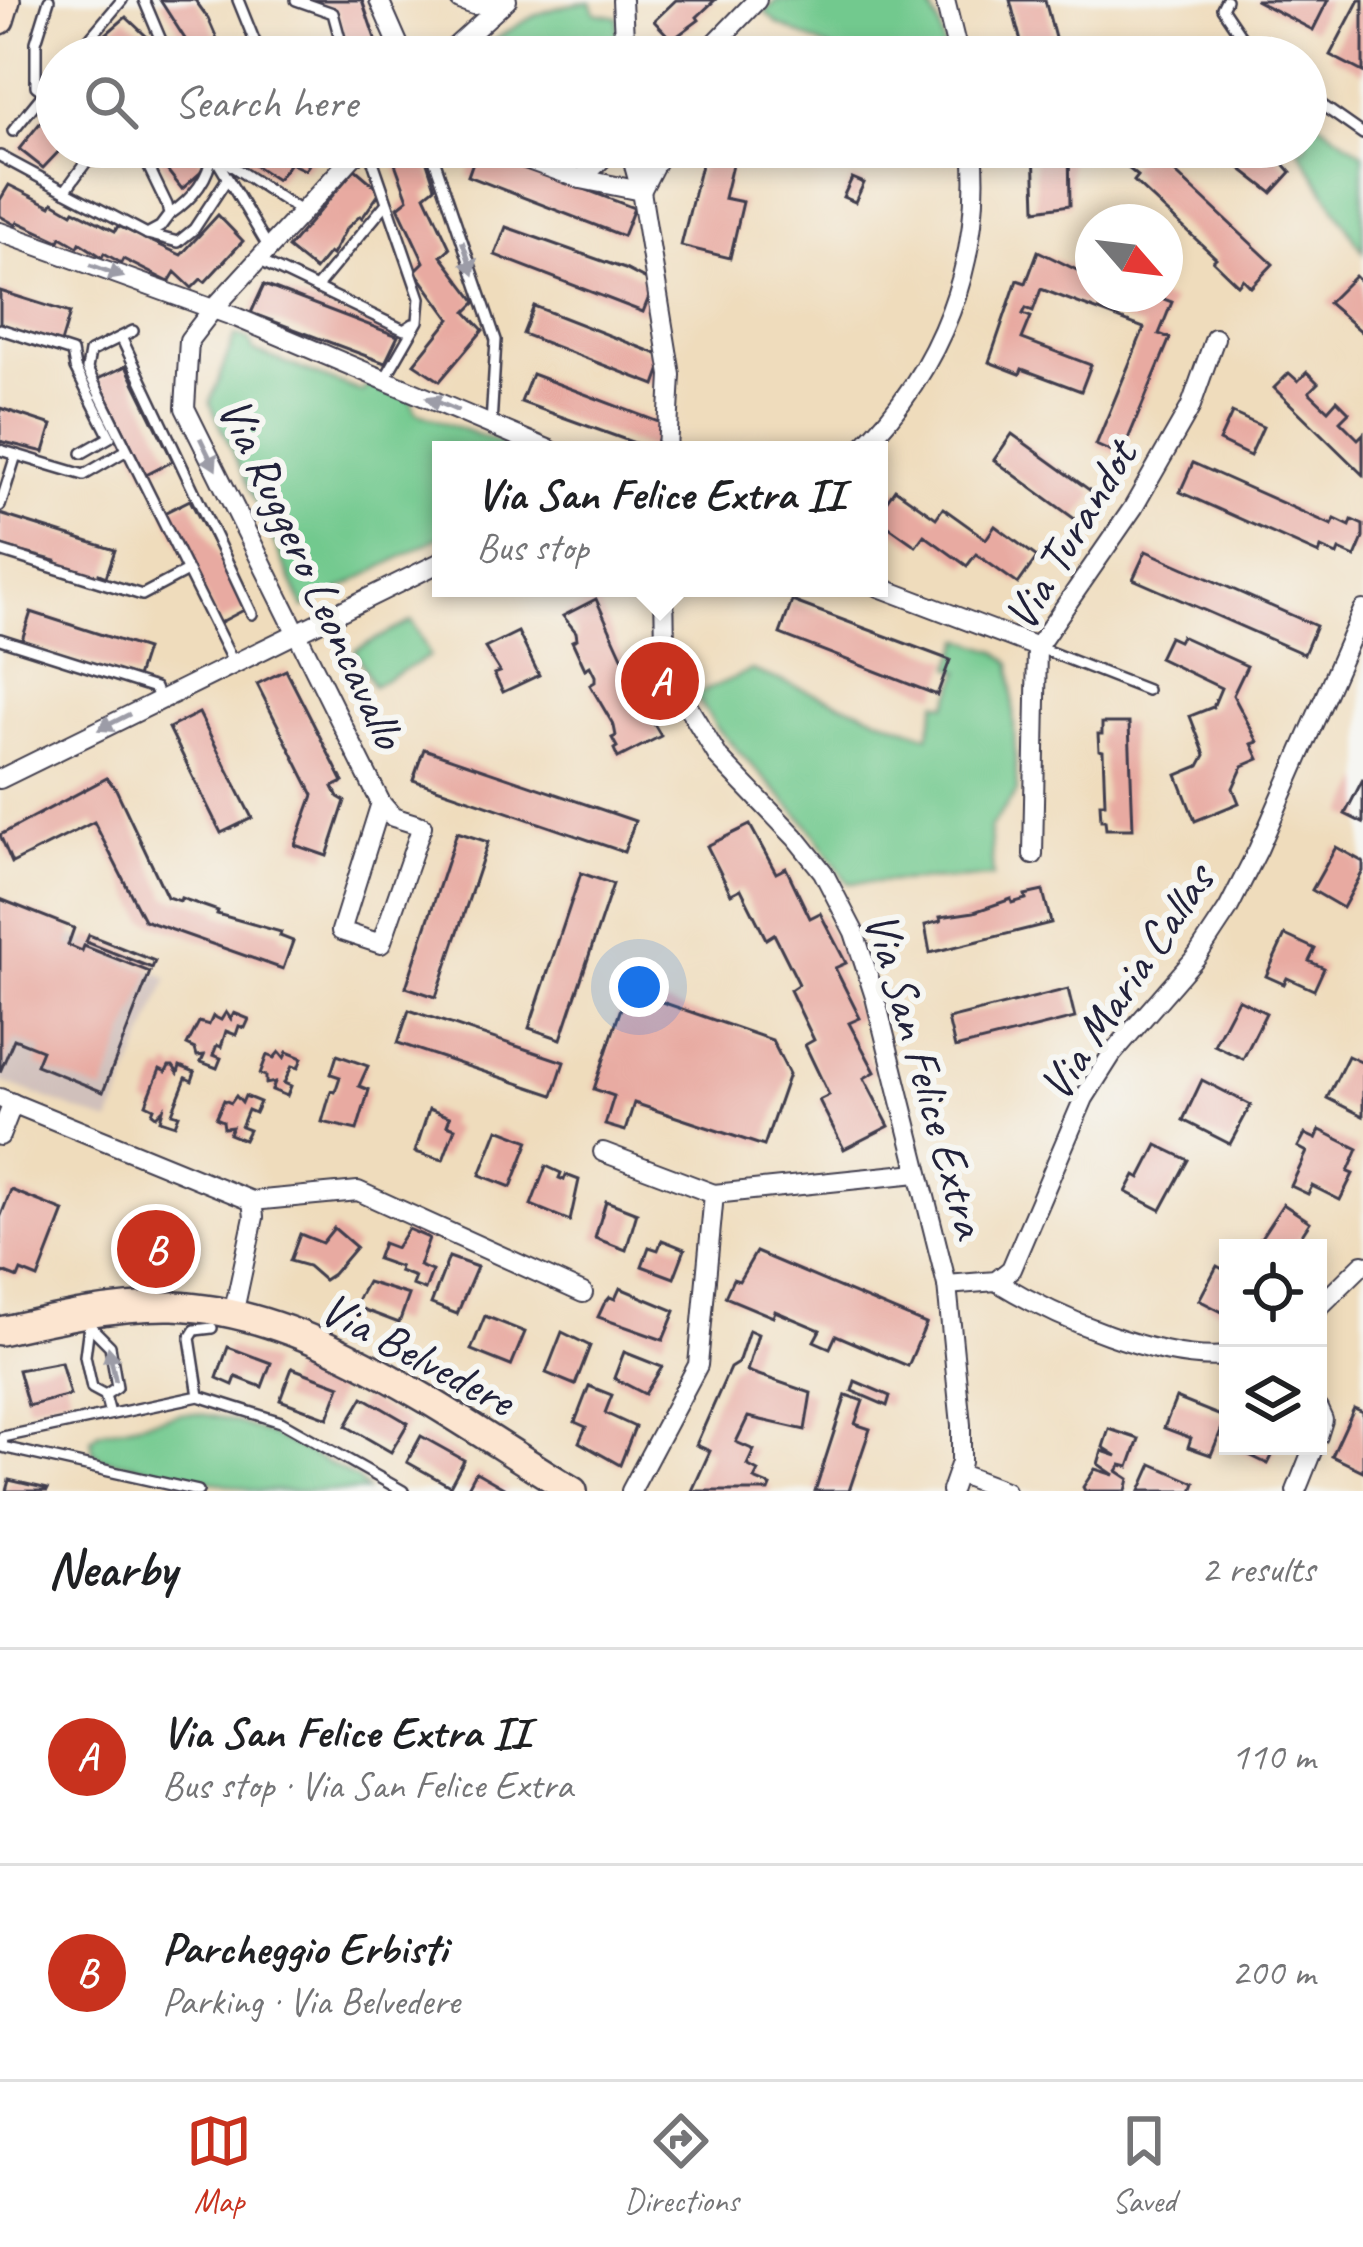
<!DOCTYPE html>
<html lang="en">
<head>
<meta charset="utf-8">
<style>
  :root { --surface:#fff; --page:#f6f6f6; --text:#202124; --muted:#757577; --line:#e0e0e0; --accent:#c8321e }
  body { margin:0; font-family:Caveat,sans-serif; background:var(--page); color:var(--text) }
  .controls { position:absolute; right:36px; bottom:36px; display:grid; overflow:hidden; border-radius:0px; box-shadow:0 6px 18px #0003 }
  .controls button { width:108px; height:108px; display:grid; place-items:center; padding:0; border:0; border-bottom:3px solid var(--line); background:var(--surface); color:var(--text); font:60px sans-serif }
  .compass { position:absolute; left:1075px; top:204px; width:108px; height:108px; border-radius:50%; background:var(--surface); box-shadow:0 6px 18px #0003; rotate:118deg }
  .you { position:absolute; left:639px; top:987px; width:42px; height:42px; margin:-30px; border:9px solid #fff; border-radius:50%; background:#1a73e8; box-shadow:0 0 0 18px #1a73e833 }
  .badge { display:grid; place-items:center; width:78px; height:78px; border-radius:50%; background:var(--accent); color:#fff; font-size:39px; font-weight:700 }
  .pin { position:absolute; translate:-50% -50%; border:6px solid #fff; box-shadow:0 3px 12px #0006 }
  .popup { position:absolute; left:432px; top:441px; width:456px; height:156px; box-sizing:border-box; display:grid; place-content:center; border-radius:0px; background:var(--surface); filter:drop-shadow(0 3px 9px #0005); font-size:39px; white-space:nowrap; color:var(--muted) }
  .popup b { font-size:45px; color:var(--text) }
  .popup::after { content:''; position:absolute; left:50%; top:100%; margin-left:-24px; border:24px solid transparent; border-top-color:var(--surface) }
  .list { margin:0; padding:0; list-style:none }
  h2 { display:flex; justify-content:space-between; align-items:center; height:156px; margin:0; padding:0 48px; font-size:51px }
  h2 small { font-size:39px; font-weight:400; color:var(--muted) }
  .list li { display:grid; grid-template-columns:78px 1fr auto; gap:36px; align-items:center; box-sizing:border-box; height:216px; padding:0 48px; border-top:3px solid var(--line) }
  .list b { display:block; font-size:45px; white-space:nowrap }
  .list p { margin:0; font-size:39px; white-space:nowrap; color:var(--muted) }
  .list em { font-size:39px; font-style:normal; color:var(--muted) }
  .icon { flex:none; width:66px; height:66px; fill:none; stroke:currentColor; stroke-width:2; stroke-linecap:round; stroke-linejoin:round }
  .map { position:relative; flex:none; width:1363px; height:1491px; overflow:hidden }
  .search { position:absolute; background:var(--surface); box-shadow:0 6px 18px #0003; left:36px; right:36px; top:36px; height:132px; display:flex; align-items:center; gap:30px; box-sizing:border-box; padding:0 42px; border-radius:66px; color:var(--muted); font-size:45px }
  .sheet { height:588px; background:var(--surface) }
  nav { display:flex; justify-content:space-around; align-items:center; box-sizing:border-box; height:168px; border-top:3px solid var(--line); background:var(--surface); font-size:33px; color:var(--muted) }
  nav a { display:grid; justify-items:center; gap:6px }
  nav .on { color:var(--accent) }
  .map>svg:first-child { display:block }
  .industrial { fill:#d0c0bb }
  .green { fill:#72c98e; stroke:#4a7664; stroke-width:3 }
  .building { fill:#e8aaa1 }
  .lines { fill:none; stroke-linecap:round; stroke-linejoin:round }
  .lane-casing { stroke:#413e4e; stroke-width:14 }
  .street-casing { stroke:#413e4e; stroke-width:22 }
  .secondary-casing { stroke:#413e4e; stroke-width:32 }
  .lane { stroke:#fff; stroke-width:9 }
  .street { stroke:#fff; stroke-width:18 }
  .secondary { stroke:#fce5d0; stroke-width:27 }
  .oneway { fill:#9c9ca7 }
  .labels { text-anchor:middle; stroke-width:12; stroke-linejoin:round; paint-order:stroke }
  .street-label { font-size:48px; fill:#22223b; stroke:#f6f6f2 }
</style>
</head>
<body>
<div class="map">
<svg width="1363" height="1491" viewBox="0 0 1363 1491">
  <rect width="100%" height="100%" fill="#f6f6f2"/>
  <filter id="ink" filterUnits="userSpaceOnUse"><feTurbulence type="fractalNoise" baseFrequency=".00833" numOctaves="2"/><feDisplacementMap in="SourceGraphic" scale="24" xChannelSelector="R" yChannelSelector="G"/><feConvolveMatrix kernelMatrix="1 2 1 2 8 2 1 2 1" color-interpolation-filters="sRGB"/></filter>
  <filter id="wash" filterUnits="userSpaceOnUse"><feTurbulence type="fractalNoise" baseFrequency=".004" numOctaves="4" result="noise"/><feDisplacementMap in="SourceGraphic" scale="48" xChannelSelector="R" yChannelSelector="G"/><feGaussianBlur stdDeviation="2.7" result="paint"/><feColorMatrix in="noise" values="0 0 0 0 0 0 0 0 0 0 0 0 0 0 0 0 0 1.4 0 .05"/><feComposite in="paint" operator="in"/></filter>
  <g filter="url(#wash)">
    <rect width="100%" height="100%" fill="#efdcbc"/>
    <path class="industrial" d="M0,903L168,978L110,1123L0,1081Z"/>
    <g class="green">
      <path d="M777,0H926L940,27L946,57H838L833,50L778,24L765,12Z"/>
      <path d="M591,2L595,13L618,17L617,57L470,56C511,30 541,4 591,2Z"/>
      <path d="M1306,114L1363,153V252L1297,147H1306Z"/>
      <path d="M235,335L249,340L254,351L362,392L372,381L389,392L396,389L408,394L416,412L519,450H441V536L304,608L210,403Z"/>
      <path d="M412,621L430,656L373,686L355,650Z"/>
      <path d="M962,639L996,651L1011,663L1017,792L990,828L993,877L848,883L808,825L717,728L695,695L752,670L928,736L937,702L947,705L961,671L951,667Z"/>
      <path d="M179,1414C231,1409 313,1454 358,1480L367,1491H258L102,1458L93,1452L91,1439L99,1432Z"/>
    </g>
    <g id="blocks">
      <g class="building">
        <path d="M160,0H195L208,18L225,57H189L194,53Z"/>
        <path d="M311,0H362L381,56L350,57L337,10Z"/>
        <path d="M676,0H715L697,17L699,20L672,40L654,21Z"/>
        <path d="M1010,0H1045L1060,57H1025Z"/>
        <path d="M1255,0H1328L1313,30Z"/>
        <path d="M1359,0H1363V72L1330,55Z"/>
        <path d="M126,17L146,36L156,57H118L112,51L116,47L105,35Z"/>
        <path d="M57,102V147H63L43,168L19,149Z"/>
        <path d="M162,147H190L206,168L182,189L163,165L158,154L164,151Z"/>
        <path d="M227,147L282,148L321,147L305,170L290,163L277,180Z"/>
        <path d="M389,147H422L435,187L425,195L450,248L441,256L476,302L466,312L483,330L440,381L414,364L450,319L415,271L424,262L398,207L408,199Z"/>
        <path d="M689,147H728L725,159L733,161L724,198L743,202L730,258L681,246L704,153Z"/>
        <path d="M1034,147H1069L1070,205L1036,210Z"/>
        <path d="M1148,147L1273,264L1251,287L1243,279L1238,285L1213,261L1216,258L1134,181L1138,176L1128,168Z"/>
        <path d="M1223,147H1269L1291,172L1272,193L1235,164L1238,161Z"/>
        <path d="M478,148L634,208L623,236L468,176Z"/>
        <path d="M355,169L381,191L362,218L360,216L346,229L332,255L329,253L315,270L288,248Z"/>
        <path d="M852,178L864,183L855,202L843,197Z"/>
        <path d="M9,185L51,206L53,202L72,213L74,210L115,231L118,226L181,255L218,215L243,241L205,282L201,279L192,288L175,272L169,282L123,259L121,263L104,253L102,257L80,243L78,247L61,237L59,241L18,222L16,225L0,216V200Z"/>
        <path d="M506,227L625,269L654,284L643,312L495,255Z"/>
        <path d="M1038,251L1093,278V294H1151L1172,302L1159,334L1170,338L1121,456L1096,445L1144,328L1041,289L1033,311L1026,308L1023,314L1031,317L1022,339L1091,365L1081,391L1022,369L1020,374L989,362L1017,280L1026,283Z"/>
        <path d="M1355,276L1363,284V333L1328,303Z"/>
        <path d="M264,285L398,336L385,363L251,313Z"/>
        <path d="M0,291L70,313L61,343L0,324Z"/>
        <path d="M534,306L665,357L655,385L523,334Z"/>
        <path d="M126,366L173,461L146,475L98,379Z"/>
        <path d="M1307,372L1318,383L1309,392L1328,410L1337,400L1349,412L1340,421L1358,439L1363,434V475L1274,388L1289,373L1298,381Z"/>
        <path d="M532,374L664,424L654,450L521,402Z"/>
        <path d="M0,408L52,425L44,452L0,441Z"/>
        <path d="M1232,413L1263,427L1250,456L1219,441Z"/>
        <path d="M1012,434L1095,494L1076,520L994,460Z"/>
        <path d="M1193,463L1332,525L1335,519L1350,526L1352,520L1363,525V538L1355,557L1339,550L1337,555L1321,548L1319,554L1180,492Z"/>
        <path d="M895,489L936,518L943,508L986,539L995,526L1037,557L1018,584L976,554L967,566L924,535L916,546L879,520V512Z"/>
        <path d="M190,500L243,602L244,610L219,623L164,513Z"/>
        <path d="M0,514L115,550L106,577L99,574L98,578L55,564L56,561L0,546Z"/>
        <path d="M1146,551L1316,626L1304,654L1133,579Z"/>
        <path d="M596,599L635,685L632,687L661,736L618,758L614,749L617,747L612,738L616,736L614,726L590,685L595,682V676L590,666L585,669L572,641L577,639L576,632L563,616Z"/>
        <path d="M792,601L950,660L937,695L780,634Z"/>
        <path d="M31,612L146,649L137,677L27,644L22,640Z"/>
        <path d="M518,632L539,675L503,692L494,674L500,672L485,648Z"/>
        <path d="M1181,636L1247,666L1233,695L1258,742L1252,744L1259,759L1243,766L1233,788L1239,803L1195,821L1177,775L1199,766L1205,755L1190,716L1213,707L1221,688L1159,658L1169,637L1178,641Z"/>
        <path d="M286,670L343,782L333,787L338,797L345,801L327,856L295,845L313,795L257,684Z"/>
        <path d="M199,713L252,818L221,833L169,728Z"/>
        <path d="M1102,723H1129L1133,829H1106L1105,820H1101L1100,803H1105L1103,751L1099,750L1098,734H1102Z"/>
        <path d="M424,749L635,821L624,852L413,780Z"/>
        <path d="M107,778L116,789L167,897L180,901L181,898L218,911L217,914L281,932L280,936L293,941L283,969L144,920L94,822L12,863L0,835Z"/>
        <path d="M1363,779V823L1345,814Z"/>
        <path d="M750,825L776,873L786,868L810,918L820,913L846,963L835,968L860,1018L849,1023L875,1072L864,1078L889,1126L844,1149L819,1100L829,1095L805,1045L814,1040L790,990L799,984L774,934L766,939L741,889L731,894L707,846Z"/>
        <path d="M457,832L488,842L436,997L406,987Z"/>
        <path d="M1336,847L1363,862V871L1343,908L1312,890Z"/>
        <path d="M581,873L613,884L561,1039L529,1028Z"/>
        <path d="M1043,891L1051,923L930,953L925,925L941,921L940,917L974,912L1011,899L1012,903L1026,899L1025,895Z"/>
        <path d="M0,899L74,928L68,945L82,951L84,946L150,972L103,1092L36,1065L42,1050L14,1039L0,1072Z"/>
        <path d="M89,935L155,961L152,968L86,942Z"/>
        <path d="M1285,935L1315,949L1309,961L1324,968L1314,990L1287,978L1284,984L1266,976Z"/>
        <path d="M1068,989L1075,1018L955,1048L948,1019Z"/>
        <path d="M627,990L772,1040L789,1074L764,1146L634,1103L625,1131L605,1125L614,1096L594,1089Z"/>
        <path d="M1238,999L1266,1013L1243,1059L1214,1045Z"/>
        <path d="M409,1010L564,1062L553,1095L398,1043Z"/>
        <path d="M226,1012L231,1019L234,1013L249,1019L245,1028L239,1026L236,1035L226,1031L221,1047L217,1045L213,1055L221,1058L217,1068L201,1062L204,1055L197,1056L195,1049L187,1045L199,1022L209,1025L213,1016L221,1020Z"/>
        <path d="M279,1052L284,1058L287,1052L302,1058L298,1068L292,1066L284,1083L291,1086L287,1096L272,1090L275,1082L266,1084V1076L260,1074L267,1055L274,1058Z"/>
        <path d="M337,1055L368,1066L359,1086L369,1090L357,1130L322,1122L331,1091L335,1092L340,1077L331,1074Z"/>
        <path d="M1348,1056L1363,1063V1116L1327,1098Z"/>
        <path d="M169,1066H173L178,1073L180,1066L195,1072L192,1081L186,1078L172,1113L179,1115L175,1125L160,1120L163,1109L156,1116L152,1113L154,1108L146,1104L160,1069L166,1072Z"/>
        <path d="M1202,1080L1251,1105L1230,1144L1183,1120Z"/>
        <path d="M236,1096L242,1103L245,1096L260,1102L255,1113L248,1110L241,1127L249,1130L244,1140L229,1134L232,1127L224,1128L223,1121L216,1118L224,1100L231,1103Z"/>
        <path d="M429,1109L450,1117L447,1125L455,1128L443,1160L415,1152Z"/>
        <path d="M498,1129L529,1141L511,1187L480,1175Z"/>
        <path d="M1320,1130L1358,1149L1348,1172L1353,1174L1340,1200L1312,1186L1308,1194L1291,1186L1307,1152L1298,1147L1305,1134L1316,1139Z"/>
        <path d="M1157,1145L1188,1160L1161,1210L1126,1192L1135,1175L1140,1178Z"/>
        <path d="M546,1166L561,1173L559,1178L564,1180L566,1175L579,1180L570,1221L531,1205Z"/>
        <path d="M11,1190L64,1211L38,1278L21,1271L18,1278L0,1271V1218Z"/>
        <path d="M606,1201L637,1213L626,1250L595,1238Z"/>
        <path d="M1283,1204L1310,1222L1295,1245L1299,1248H1274L1260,1239Z"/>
        <path d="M334,1228L356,1247L333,1274L324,1280L308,1266L290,1261L300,1234L322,1243Z"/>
        <path d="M408,1229L429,1238L419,1266L432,1271L425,1290L412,1285L415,1277L399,1271L400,1267L377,1259L383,1243L396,1248Z"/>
        <path d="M662,1240L685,1249L674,1278L642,1266L649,1247L658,1250Z"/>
        <path d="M756,1252L926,1324L908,1366L836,1335L830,1348L814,1341L820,1330L775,1311L773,1317L725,1297L733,1279L739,1281Z"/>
        <path d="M449,1257L477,1267L457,1314L431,1304Z"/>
        <path d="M1217,1266L1228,1272V1315L1199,1300Z"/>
        <path d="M367,1282L409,1295L399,1323L354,1306Z"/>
        <path d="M620,1288L675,1311L663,1340L598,1317L604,1304L610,1297L615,1299Z"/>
        <path d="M485,1316L525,1332L511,1366L471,1350Z"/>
        <path d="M749,1330L758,1334L747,1371L811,1393L805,1430L748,1417L736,1442L754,1450L747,1465L758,1471L754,1479L771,1486L769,1491H692L710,1451L696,1445L730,1368L738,1363Z"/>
        <path d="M562,1332L590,1346L575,1385L546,1373Z"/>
        <path d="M228,1347L271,1363L262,1387L236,1377L233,1385L217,1378Z"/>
        <path d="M624,1352L662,1367L645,1394L614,1378Z"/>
        <path d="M61,1362L70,1395L28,1406L18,1370Z"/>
        <path d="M292,1368L340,1386L328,1418L280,1400Z"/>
        <path d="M855,1381L890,1396L887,1406L852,1391Z"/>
        <path d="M589,1386L612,1395L605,1413L635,1427L620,1465L579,1442L586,1427L575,1422Z"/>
        <path d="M846,1395L863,1401L855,1424L870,1429L849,1491H815Z"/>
        <path d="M363,1397L408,1423L391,1452L346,1426Z"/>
        <path d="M1176,1398L1226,1418L1211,1455L1188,1447L1191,1438L1164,1428Z"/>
        <path d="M1354,1408L1363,1412V1471L1332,1456Z"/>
        <path d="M1109,1429L1139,1439L1129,1467L1121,1465L1117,1471L1129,1479L1126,1491H1085L1083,1487L1095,1469L1114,1475L1098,1464L1102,1451L1117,1456L1103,1447Z"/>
        <path d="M421,1436L464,1460L450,1486L407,1462Z"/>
        <path d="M1230,1446H1277L1268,1464Z"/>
        <path d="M1152,1464L1195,1483L1192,1491H1140Z"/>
        <path d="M476,1472L509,1491H466Z"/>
        <path d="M9,1480L48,1489L47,1491H6Z"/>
      </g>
    </g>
  </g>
  <g filter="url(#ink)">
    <use href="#blocks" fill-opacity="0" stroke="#413e4e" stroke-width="3"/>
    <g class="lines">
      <g class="lane-casing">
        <g id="lane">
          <path d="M144,0L168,57"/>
          <path d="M238,0L261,57"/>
          <path d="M296,0L333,13L345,57"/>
          <path d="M1226,0L1222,8L1255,57"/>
          <path d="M93,35L101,57"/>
          <path d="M74,57L122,0"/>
          <path d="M44,92L36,86V42L49,0"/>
          <path d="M1306,94L1363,134"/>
          <path d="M13,131L57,77"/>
          <path d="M209,147L269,248"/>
          <path d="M368,147L420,298L418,321L384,380"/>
          <path d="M430,147L496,340L491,425"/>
          <path d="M0,156L65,191L97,147"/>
          <path d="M65,191L147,234L160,227L169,215L167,205L139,147"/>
          <path d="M169,215C191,200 209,179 212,153L302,212"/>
          <path d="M147,234L178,242L194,229L227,179"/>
          <path d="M258,260L404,330L413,324"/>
          <path d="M316,288L386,204"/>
          <path d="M0,329L72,352L75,368L110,437L82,453"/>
          <path d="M133,331L90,352L87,369L233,662"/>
          <path d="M121,337L252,614"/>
          <path d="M0,450L84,475L127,450"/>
          <path d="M0,506L16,455"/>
          <path d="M0,551L142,595L187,571"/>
          <path d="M0,639L155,688L159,699"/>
          <path d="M1037,647L1147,690"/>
          <path d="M86,1316L89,1325L110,1346L117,1387L105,1395L110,1414"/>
          <path d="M89,1325L85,1356L92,1388L105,1395"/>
          <path d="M199,1396L190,1338L195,1330L212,1328"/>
          <path d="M198,1491L2,1447L3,1437L199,1396L281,1422L403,1491"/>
        </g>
      </g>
      <g class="street-casing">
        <g id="street">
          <path d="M379,0L404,57"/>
          <path d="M460,0L474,5L505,0"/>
          <path d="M622,0L625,57"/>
          <path d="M945,0L959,57"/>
          <path d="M444,57L507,0"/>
          <path d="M702,57L757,0"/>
          <path d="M362,147L213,309L189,340L185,408L381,803L341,931L381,944L422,826L393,817L381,803"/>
          <path d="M492,147L581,179L641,191"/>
          <path d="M629,147L641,191L671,375L667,450"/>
          <path d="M581,179L614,147"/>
          <path d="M641,191L664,147"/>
          <path d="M0,232L238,318L550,450"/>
          <path d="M860,450C941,370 983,262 973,147"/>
          <path d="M879,587L1037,647"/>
          <path d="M664,588L665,647L673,682L719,758L795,837L823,872L854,932L875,997L947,1285L961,1425V1462L951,1491"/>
          <path d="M0,779L441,562"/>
          <path d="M1033,855L1037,647L1133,508L1190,408L1215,338"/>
          <path d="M0,1098L252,1201L254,1217L233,1315"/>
          <path d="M0,1136L13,1103"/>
          <path d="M603,1152L714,1194"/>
          <path d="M252,1201L358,1191L583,1293"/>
          <path d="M996,1281C1055,1317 1160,1363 1228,1356"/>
          <path d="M947,1285L996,1281L1011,1269L1084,1098L1112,1054L1197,956L1228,909L1258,850L1363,610"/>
          <path d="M1318,1308L1363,1264"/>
          <path d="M1318,1409L1323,1420L1318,1436"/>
          <path d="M957,1473L1005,1491"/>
          <path d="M631,1491L698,1365L714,1194L917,1173"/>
          <path d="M1296,1491L1314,1446"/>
        </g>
      </g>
      <g class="secondary-casing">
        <g id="secondary">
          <path d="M0,20L6,0"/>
          <path d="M0,1331C57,1318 114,1305 173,1306C315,1311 455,1420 573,1491"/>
        </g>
      </g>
      <use href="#lane" class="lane"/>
      <use href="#street" class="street"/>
      <use href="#secondary" class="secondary"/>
    </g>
    <defs><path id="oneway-solid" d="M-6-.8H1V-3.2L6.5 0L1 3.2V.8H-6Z" transform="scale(3)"/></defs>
    <g class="oneway">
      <use href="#oneway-solid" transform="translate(468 258) rotate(71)"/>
      <use href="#oneway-solid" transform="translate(107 271) rotate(20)"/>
      <use href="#oneway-solid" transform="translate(442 404) rotate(-157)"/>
      <use href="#oneway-solid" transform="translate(208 454) rotate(64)"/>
      <use href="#oneway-solid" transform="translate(114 722) rotate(153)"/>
      <use href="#oneway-solid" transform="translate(112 1364) rotate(-102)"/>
    </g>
  </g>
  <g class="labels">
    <g class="street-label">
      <text transform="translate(1069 535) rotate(-59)" y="17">Via Turandot</text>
      <text transform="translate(313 572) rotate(65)" y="17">Via Ruggero Leoncavallo</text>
      <text transform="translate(1125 982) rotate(-56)" y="17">Via Maria Callas</text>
      <text transform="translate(927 1074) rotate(74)" y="17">Via San Felice Extra</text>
      <text transform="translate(418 1353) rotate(28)" y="17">Via Belvedere</text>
    </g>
  </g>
</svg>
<div class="controls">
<button><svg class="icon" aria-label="locate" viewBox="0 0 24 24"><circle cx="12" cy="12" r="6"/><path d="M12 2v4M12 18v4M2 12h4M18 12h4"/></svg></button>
<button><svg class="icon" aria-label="layers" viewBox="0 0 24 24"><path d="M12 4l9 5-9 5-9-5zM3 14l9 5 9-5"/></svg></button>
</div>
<svg class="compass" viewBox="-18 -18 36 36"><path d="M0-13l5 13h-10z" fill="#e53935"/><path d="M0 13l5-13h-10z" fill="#757577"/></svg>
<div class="you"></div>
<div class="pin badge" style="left:660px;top:681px">A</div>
<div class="popup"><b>Via San Felice Extra II</b>Bus stop</div>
<div class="pin badge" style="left:156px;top:1249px">B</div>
<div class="search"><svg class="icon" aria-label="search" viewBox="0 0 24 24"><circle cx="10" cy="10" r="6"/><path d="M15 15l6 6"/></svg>Search here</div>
</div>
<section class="sheet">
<h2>Nearby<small>2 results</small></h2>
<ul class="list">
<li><span class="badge">A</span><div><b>Via San Felice Extra II</b><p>Bus stop · Via San Felice Extra</p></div><em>110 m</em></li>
<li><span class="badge">B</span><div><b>Parcheggio Erbisti</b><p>Parking · Via Belvedere</p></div><em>200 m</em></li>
</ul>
</section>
<nav>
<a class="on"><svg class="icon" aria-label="map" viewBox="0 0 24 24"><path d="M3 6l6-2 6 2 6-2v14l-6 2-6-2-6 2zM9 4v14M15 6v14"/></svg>Map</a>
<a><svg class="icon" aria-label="directions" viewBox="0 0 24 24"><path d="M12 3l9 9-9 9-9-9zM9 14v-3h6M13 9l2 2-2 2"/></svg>Directions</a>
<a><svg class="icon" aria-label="saved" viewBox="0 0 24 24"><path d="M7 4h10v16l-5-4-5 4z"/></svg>Saved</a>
</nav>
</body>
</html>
